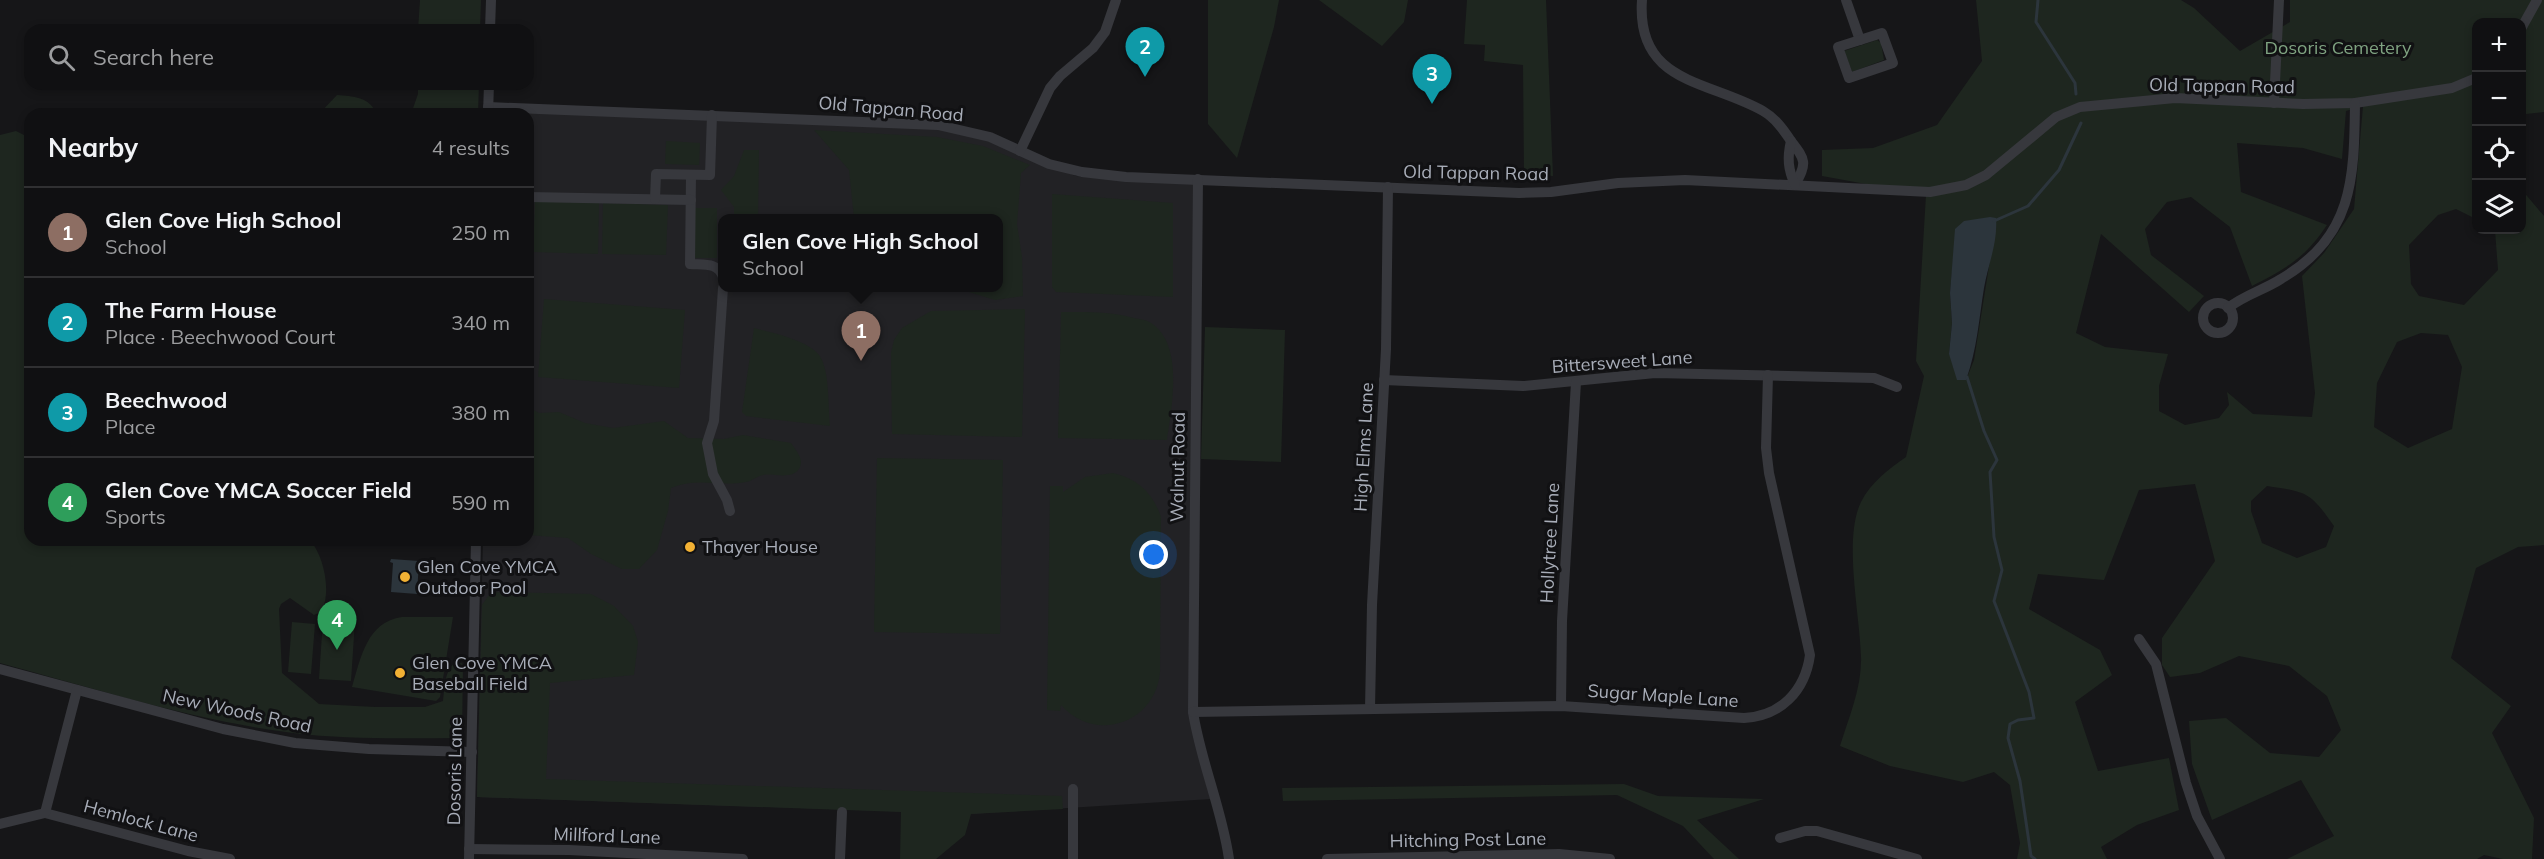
<!DOCTYPE html>
<html lang="en">
<head>
<meta charset="utf-8">
<style>
  :root { --surface:#101012; --page:#19191b; --text:#f1f3f6; --muted:#9c9d9f; --line:#303032; --accent:#b45309 }
  body { margin:0; font-family:Mulish,sans-serif; background:var(--page); color:var(--text) }
  .controls { position:absolute; right:18px; top:18px; display:grid; overflow:hidden; border-radius:12px; box-shadow:0 3px 9px #0003 }
  .controls button { width:54px; height:54px; display:grid; place-items:center; padding:0; border:0; border-bottom:2px solid var(--line); background:var(--surface); color:var(--text); font:30px sans-serif }
  .you { position:absolute; left:1154px; top:555px; width:21px; height:21px; margin:-15px; border:4px solid #fff; border-radius:50%; background:#1a73e8; box-shadow:0 0 0 9px #1a73e833 }
  .badge { display:grid; place-items:center; width:39px; height:39px; border-radius:50%; background:var(--accent); color:#fff; font-size:20px; font-weight:700 }
  .pin { position:absolute; translate:-50% -50px; filter:drop-shadow(0 2px 3px #0008) }
  .pin::after { content:''; position:absolute; top:32px; width:21px; height:18px; background:inherit; clip-path:polygon(0 0,100% 0,50% 100%) }
  .popup { position:absolute; left:718px; top:214px; width:285px; height:78px; box-sizing:border-box; display:grid; place-content:center; border-radius:12px; background:var(--surface); filter:drop-shadow(0 2px 4px #0005); font-size:20px; white-space:nowrap; color:var(--muted) }
  .popup b { font-size:22px; color:var(--text) }
  .popup::after { content:''; position:absolute; left:50%; top:100%; margin-left:-12px; border:12px solid transparent; border-top-color:var(--surface) }
  .list { margin:0; padding:0; list-style:none }
  h2 { display:flex; justify-content:space-between; align-items:center; height:78px; margin:0; padding:0 24px; font-size:26px }
  h2 small { font-size:20px; font-weight:400; color:var(--muted) }
  .list li { display:grid; grid-template-columns:39px 1fr auto; gap:18px; align-items:center; box-sizing:border-box; height:90px; padding:0 24px; border-top:2px solid var(--line) }
  .list b { display:block; font-size:22px; white-space:nowrap }
  .list p { margin:0; font-size:20px; white-space:nowrap; color:var(--muted) }
  .list em { font-size:20px; font-style:normal; color:var(--muted) }
  .icon { flex:none; width:33px; height:33px; fill:none; stroke:currentColor; stroke-width:2; stroke-linecap:round; stroke-linejoin:round }
  .map { position:relative; flex:none; width:2544px; height:859px; overflow:hidden }
  .search { position:absolute; background:var(--surface); box-shadow:0 3px 9px #0003; left:24px; top:24px; width:510px; height:66px; display:flex; align-items:center; gap:15px; box-sizing:border-box; padding:0 21px; border-radius:18px; color:var(--muted); font-size:22px }
  .panel { position:absolute; background:var(--surface); box-shadow:0 3px 9px #0003; left:24px; top:108px; width:510px; height:438px; border-radius:18px }
  .map>svg:first-child { display:block }
  .built { fill:#222225; fill-rule:evenodd }
  .green { fill:#1e261f; fill-rule:evenodd }
  .water { fill:#2c353c }
  .lines { fill:none; stroke-linecap:round; stroke-linejoin:round }
  .stream { stroke:#2c353c; stroke-width:3 }
  .minor { stroke:#37383d; stroke-width:10 }
  .poi-dot { fill:#f2b134; stroke:#111113; stroke-width:2 }
  .labels { text-anchor:middle; stroke-width:6; stroke-linejoin:round; paint-order:stroke }
  .park-label { font-size:18px; fill:#7fa381; stroke:#111113 }
  .street-label { font-size:18px; fill:#a8adb8; stroke:#111113 }
  .poi-label { font-size:18px; fill:#a8adb8; stroke:#111113; text-anchor:start }
</style>
</head>
<body>
<div class="map">
<svg width="2544" height="859" viewBox="0 0 2544 859">
  <rect width="100%" height="100%" fill="#161618"/>
  <path class="built" d="M492,111L939,129L986,139L1076,176L1195,183L1192,713L1211,799L971,814L477,797L483,540H528V114H492ZM723,218H999V288H723Z"/>
  <g class="green">
    <path d="M420,0H481L480,30H418Z"/>
    <path d="M1208,0H1279L1274,27L1237,158L1208,124Z"/>
    <path d="M1319,0H1408L1404,22L1382,46Z"/>
    <path d="M1467,0H1546L1553,176L1524,174L1523,65L1484,61L1485,45L1464,44Z"/>
    <path d="M1976,0H2181L2194,8L2240,51L2290,22V0H2544V112L2526,114L2522,133V22H2476V219L2456,209L2438,215L2409,245L2411,284L2419,296L2464,305L2498,270L2495,230H2522V190L2544,216V545L2518,547L2476,568L2451,658L2511,706L2492,733L2534,818L2532,859H2503L2484,855L2477,859H2287L2334,836L2301,780L2212,820L2192,764L2189,721L2226,718L2270,753L2319,757L2341,730L2327,696L2289,666L2239,656L2200,673L2170,677L2162,665V638L2215,561L2195,484L2139,490L2104,580L2038,574L2029,609L2100,650L2112,675L2075,702L2098,771L2169,758L2179,810L2137,825L2101,847L2107,859H2017L2020,843L2010,785L1994,772L1963,782L1890,766L1840,746C1849,717 1862,687 1861,657C1860,615 1843,539 1861,502C1871,482 1889,469 1906,457L1924,376L1916,361L1926,195L1822,176V150L1873,148L1937,125L1982,61ZM2363,106L2354,209L2324,253L2302,276L2315,393L2312,417L2253,414L2227,392L2229,405L2219,418L2185,425L2159,411V386L2168,354L2105,347L2076,333L2101,234L2189,312L2204,296L2151,255L2145,229L2167,202L2191,197L2230,227L2252,286C2287,268 2305,258 2327,225L2241,192L2237,143L2303,148L2342,159L2346,111ZM1956,228L1990,260L1974,360L1966,380L1949,354L1952,323L1950,293ZM2421,333L2448,335L2462,367L2452,429L2408,448L2374,427L2377,383L2397,342ZM2267,486C2308,492 2310,492 2334,526L2326,547L2297,558L2262,543L2251,511V501Z"/>
    <path d="M1877,40L1881,43L1884,60L1852,72L1844,51Z"/>
    <path d="M418,84H479L478,114H411L418,94Z"/>
    <path d="M337,95C352,96 371,97 376,114H319Z"/>
    <path d="M814,130L937,137L983,146L1030,165L1021,173L1017,224L1022,257L1023,296L995,300L956,288H999V218H854L849,170Z"/>
    <path d="M16,131L24,135L30,148V540H310C324,556 332,593 321,612L314,615L290,598L281,604L279,609L282,673L319,704L375,707H425L443,701C445,686 444,670 457,661L463,664L462,738C406,738 349,740 293,733C194,721 97,689 0,663V135Z"/>
    <path d="M666,141L700,143L699,165L665,164Z"/>
    <path d="M744,150H759L758,218H734V207L721,190L734,176Z"/>
    <path d="M1052,194L1173,203V297L1056,292L1052,287Z"/>
    <path d="M535,201L599,203L598,254L533,252Z"/>
    <path d="M603,203L668,205L666,255L602,254Z"/>
    <path d="M695,208H717V258H694Z"/>
    <path d="M544,299L685,310L679,388L538,377Z"/>
    <path d="M1025,309L1022,437L892,434L891,353L894,340L902,328L931,311Z"/>
    <path d="M1061,312C1086,312 1109,311 1134,318C1139,319 1147,320 1151,323C1184,344 1172,407 1167,440L1058,438Z"/>
    <path d="M1205,327L1285,330L1281,462L1201,459Z"/>
    <path d="M754,328C772,333 807,340 819,355C830,369 828,408 830,426L746,416L742,412Z"/>
    <path d="M528,407L539,413L559,412L585,423L613,428L664,421L688,438L724,439L743,435L791,443C796,451 805,459 799,469C791,480 774,473 763,475C757,476 752,481 746,482C719,487 699,477 671,488L668,511L657,550L639,569H622L591,554L568,538L528,535Z"/>
    <path d="M877,458L1003,460L1000,634L874,632Z"/>
    <path d="M1113,473C1138,479 1153,493 1161,517L1160,672C1156,723 1095,744 1061,705L1060,711L1047,710L1050,486H1063V492L1085,477Z"/>
    <path d="M491,592L591,594L614,606L633,626L638,642L634,675L550,683L546,779L1062,796L1063,809L971,814L965,835L936,859H900L901,812L477,797L482,605Z"/>
    <path d="M402,617H453L440,697L436,701L352,687C361,657 367,622 402,617Z"/>
    <path d="M323,619L355,621L351,681L319,679Z"/>
    <path d="M292,622L315,624L311,674L288,672Z"/>
    <path d="M1624,784L1658,796L1764,799L1697,820L1739,859H1714L1683,826L1617,795L1283,801L1282,788Z"/>
  </g>
  <g class="water">
    <path d="M1990,217L1996,218C1998,242 1988,265 1984,288C1979,319 1977,350 1966,380H1957L1949,354L1952,323L1950,293L1955,229L1964,221Z"/>
    <path d="M391,559L419,561L417,594L391,592L393,563L390,562Z"/>
  </g>
  <g class="lines">
    <g class="stream">
      <path d="M2038,0L2036,22L2075,83L2076,94"/>
      <path d="M1994,221L2028,206L2059,170L2081,123"/>
      <path d="M1967,377L1984,431L1997,460L1990,472L1994,537L2002,570L1994,601L2029,692L2034,718L2018,720L2010,724L2008,738L2020,781L2031,856L2035,859"/>
    </g>
    <g class="minor">
      <path d="M1642,0C1636,84 1708,80 1763,111C1775,118 1783,129 1791,141C1806,160 1807,163 1795,185"/>
      <path d="M1846,0L1860,40"/>
      <path d="M2522,27L2537,0"/>
      <path d="M490,30L491,0"/>
      <path d="M1882,33L1893,63L1849,78L1838,47Z"/>
      <path d="M2274,103L2279,0"/>
      <path d="M488,107L938,125L990,137L1049,164L1082,172L1126,177L1519,193L1551,192L1618,183L1685,180L1930,192L1966,185L1986,175L2056,117L2080,107L2175,98L2303,104L2355,103L2452,88L2476,78"/>
      <path d="M488,114L489,84"/>
      <path d="M1791,141C1787,158 1788,169 1795,185"/>
      <path d="M1020,151L1050,88L1060,76L1093,48L1105,32L1116,0"/>
      <path d="M691,175L690,264C704,265 718,262 723,277"/>
      <path d="M1198,179L1193,712C1201,763 1222,809 1229,859"/>
      <path d="M528,197L691,200"/>
      <path d="M655,199L656,174L710,175L712,115"/>
      <path d="M723,288L714,421L707,443L713,474L727,500L730,511"/>
      <circle cx="2218" cy="318" r="15"/>
      <path d="M2228,308C2244,295 2264,290 2281,279C2354,236 2354,178 2355,103"/>
      <path d="M1384,380L1523,386L1655,373L1874,378L1897,387"/>
      <path d="M2139,639L2156,664L2186,783L2197,816L2220,859"/>
      <path d="M0,669L223,729L295,743L369,749L472,752"/>
      <path d="M1561,706L1562,621L1576,382"/>
      <path d="M1370,709L1372,605L1386,349L1388,187"/>
      <path d="M1193,712L1561,706L1744,718C1781,716 1805,691 1810,655L1769,473L1766,448L1768,375"/>
      <path d="M45,813L188,851L230,859"/>
      <path d="M0,824L45,813L77,690"/>
      <path d="M1780,838L1805,831H1817L1917,859"/>
      <path d="M469,849L569,850L743,859"/>
      <path d="M469,859L476,540"/>
      <path d="M840,859L842,812"/>
      <path d="M1073,859V789"/>
      <path d="M1327,859L1559,854L1610,859"/>
    </g>
  </g>
  <g class="poi-dot">
    <circle cx="690" cy="547" r="6"/>
    <circle cx="405" cy="577" r="6"/>
    <circle cx="400" cy="673" r="6"/>
  </g>
  <g class="labels">
    <g class="park-label">
      <text x="2338" y="54">Dosoris Cemetery</text>
    </g>
    <g class="street-label">
      <text transform="translate(2222 86) rotate(1)" y="6">Old Tappan Road</text>
      <text transform="translate(891 109) rotate(5)" y="6">Old Tappan Road</text>
      <text transform="translate(1476 173) rotate(1)" y="6">Old Tappan Road</text>
      <text transform="translate(1622 362) rotate(-4)" y="6">Bittersweet Lane</text>
      <text transform="translate(1364 447) rotate(-87)" y="6">High Elms Lane</text>
      <text transform="translate(1178 467) rotate(-89)" y="6">Walnut Road</text>
      <text transform="translate(1550 543) rotate(-87)" y="6">Hollytree Lane</text>
      <text transform="translate(1663 696) rotate(4)" y="6">Sugar Maple Lane</text>
      <text transform="translate(237 711) rotate(12)" y="6">New Woods Road</text>
      <text transform="translate(455 771) rotate(-89)" y="6">Dosoris Lane</text>
      <text transform="translate(141 821) rotate(15)" y="6">Hemlock Lane</text>
      <text transform="translate(607 836) rotate(2)" y="6">Millford Lane</text>
      <text transform="translate(1468 840) rotate(-1)" y="6">Hitching Post Lane</text>
    </g>
    <g class="poi-label">
      <text x="702" y="553">Thayer House</text>
      <text x="417" y="573">Glen Cove YMCA<tspan x="417" dy="21">Outdoor Pool</tspan></text>
      <text x="412" y="669">Glen Cove YMCA<tspan x="412" dy="21">Baseball Field</tspan></text>
    </g>
  </g>
</svg>
<div class="controls">
<button>+</button>
<button>−</button>
<button><svg class="icon" aria-label="locate" viewBox="0 0 24 24"><circle cx="12" cy="12" r="6"/><path d="M12 2v4M12 18v4M2 12h4M18 12h4"/></svg></button>
<button><svg class="icon" aria-label="layers" viewBox="0 0 24 24"><path d="M12 4l9 5-9 5-9-5zM3 14l9 5 9-5"/></svg></button>
</div>
<div class="you"></div>
<div class="pin badge" style="left:861px;top:361px;background:#8d6e63">1</div>
<div class="popup"><b>Glen Cove High School</b>School</div>
<div class="pin badge" style="left:1145px;top:77px;background:#0f9aa8">2</div>
<div class="pin badge" style="left:1432px;top:104px;background:#0f9aa8">3</div>
<div class="pin badge" style="left:337px;top:650px;background:#2e9e5b">4</div>
<div class="search"><svg class="icon" aria-label="search" viewBox="0 0 24 24"><circle cx="10" cy="10" r="6"/><path d="M15 15l6 6"/></svg>Search here</div>
<section class="panel">
<h2>Nearby<small>4 results</small></h2>
<ul class="list">
<li><span class="badge" style="background:#8d6e63">1</span><div><b>Glen Cove High School</b><p>School</p></div><em>250 m</em></li>
<li><span class="badge" style="background:#0f9aa8">2</span><div><b>The Farm House</b><p>Place · Beechwood Court</p></div><em>340 m</em></li>
<li><span class="badge" style="background:#0f9aa8">3</span><div><b>Beechwood</b><p>Place</p></div><em>380 m</em></li>
<li><span class="badge" style="background:#2e9e5b">4</span><div><b>Glen Cove YMCA Soccer Field</b><p>Sports</p></div><em>590 m</em></li>
</ul>
</section>
</div>
</body>
</html>
